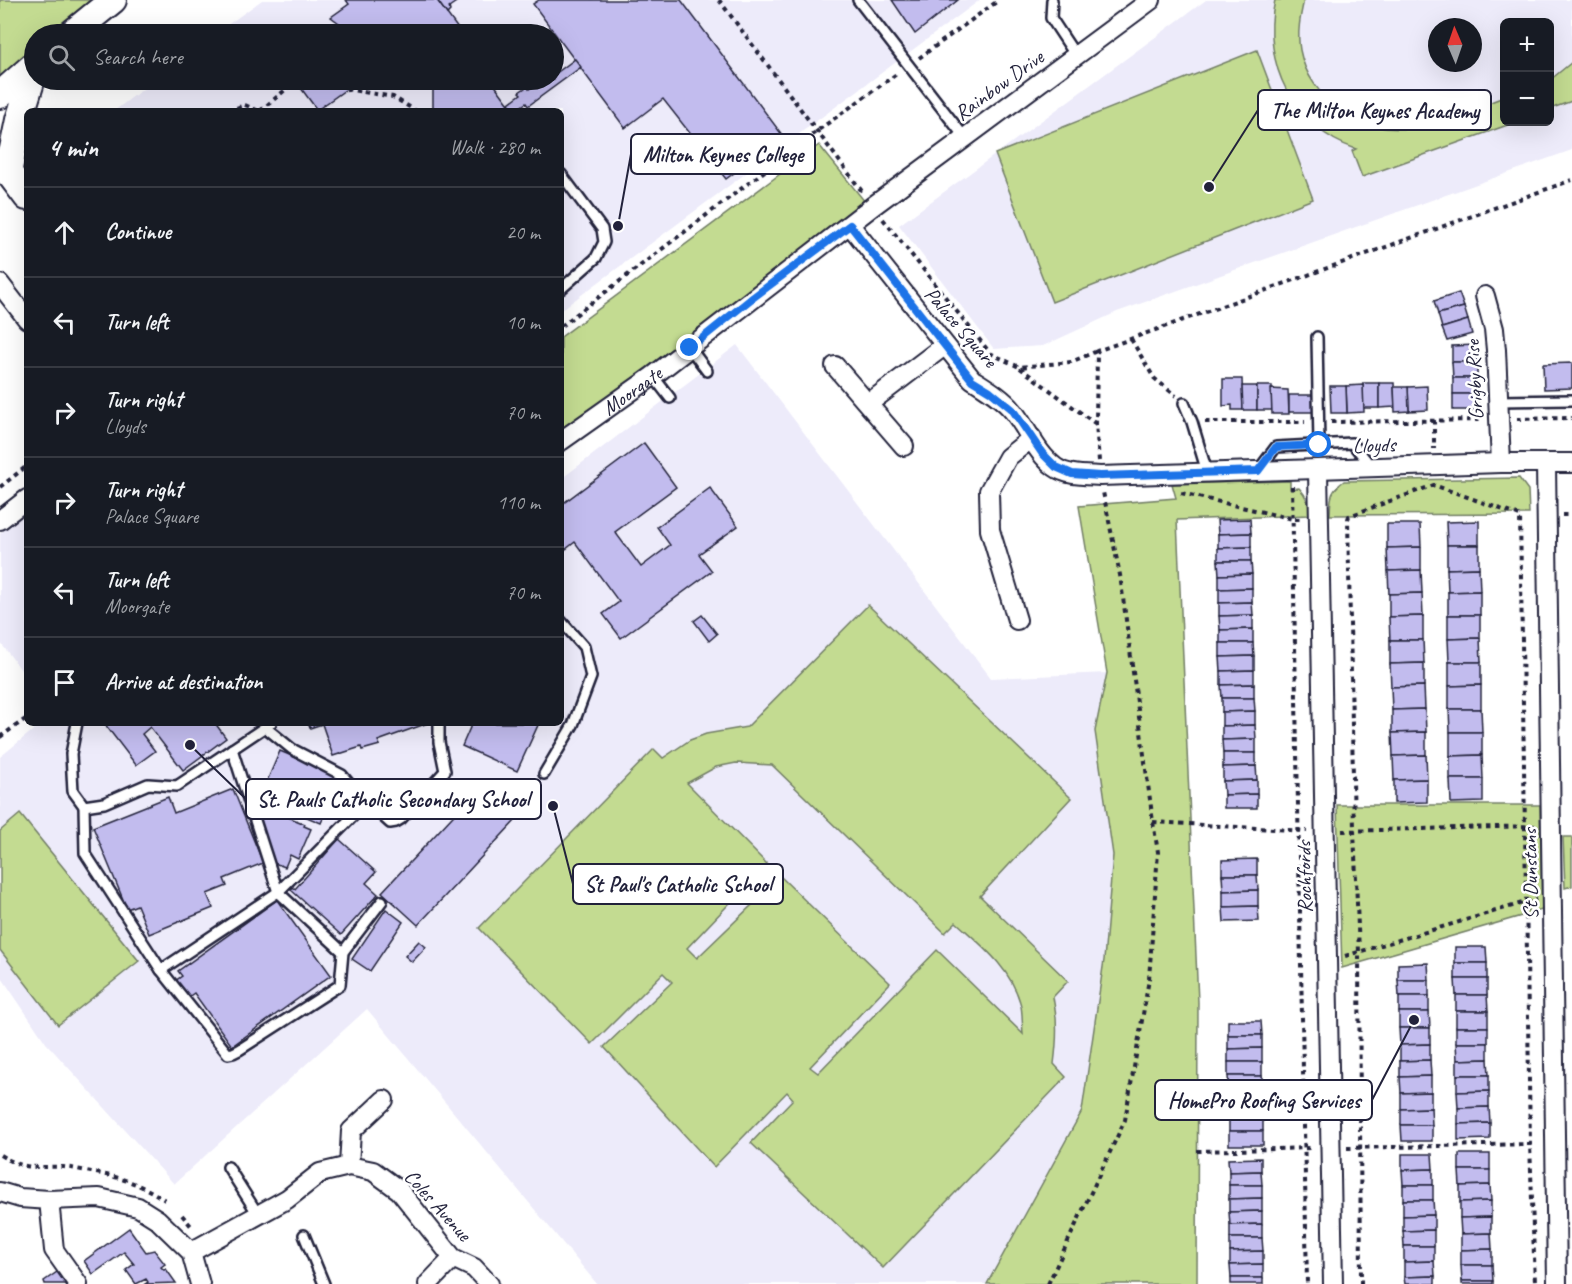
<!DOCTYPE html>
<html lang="en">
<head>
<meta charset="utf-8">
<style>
  :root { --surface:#171b24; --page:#20242c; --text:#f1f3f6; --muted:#9ea1a6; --line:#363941 }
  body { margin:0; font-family:Caveat,sans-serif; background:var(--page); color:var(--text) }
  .controls { position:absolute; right:18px; top:18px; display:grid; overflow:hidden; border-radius:9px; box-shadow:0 6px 24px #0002 }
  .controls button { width:54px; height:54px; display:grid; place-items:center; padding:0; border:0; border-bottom:2px solid var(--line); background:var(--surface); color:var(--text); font:30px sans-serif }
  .compass { position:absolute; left:1428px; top:18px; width:54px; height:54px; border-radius:50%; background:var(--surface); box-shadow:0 6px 24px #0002; rotate:358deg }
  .stop { position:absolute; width:18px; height:18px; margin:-14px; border:4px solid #1a73e8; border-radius:50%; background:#fff }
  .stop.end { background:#1a73e8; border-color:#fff; box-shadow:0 2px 6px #0008 }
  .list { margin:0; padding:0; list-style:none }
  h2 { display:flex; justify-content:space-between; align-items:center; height:78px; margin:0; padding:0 24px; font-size:26px }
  h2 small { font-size:20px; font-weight:400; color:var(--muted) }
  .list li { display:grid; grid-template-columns:39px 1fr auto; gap:18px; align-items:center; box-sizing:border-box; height:90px; padding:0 24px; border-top:2px solid var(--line) }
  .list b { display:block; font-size:22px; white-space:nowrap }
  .list p { margin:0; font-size:20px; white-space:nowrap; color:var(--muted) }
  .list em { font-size:20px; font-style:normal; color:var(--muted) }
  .icon { flex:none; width:33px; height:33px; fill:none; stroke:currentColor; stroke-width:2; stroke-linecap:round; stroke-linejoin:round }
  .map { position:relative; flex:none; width:1572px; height:1284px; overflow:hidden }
  .search { position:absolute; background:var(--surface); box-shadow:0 6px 24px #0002; left:24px; top:24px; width:540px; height:66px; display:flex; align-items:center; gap:15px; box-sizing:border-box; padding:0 21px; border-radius:33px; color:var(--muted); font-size:22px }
  .panel { position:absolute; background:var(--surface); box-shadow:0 6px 24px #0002; left:24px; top:108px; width:540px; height:618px; border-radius:9px }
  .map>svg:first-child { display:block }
  .built { fill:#edebfa; fill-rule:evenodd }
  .green { fill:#c3db91; stroke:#727e66; stroke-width:1.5; fill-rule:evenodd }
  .building { fill:#c2bcee; stroke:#22223b; stroke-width:1.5 }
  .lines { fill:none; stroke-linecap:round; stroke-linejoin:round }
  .lane-casing { stroke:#22223b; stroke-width:14 }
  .street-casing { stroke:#22223b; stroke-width:22 }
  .secondary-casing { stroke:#22223b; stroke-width:30 }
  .path { stroke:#22223b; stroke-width:4; stroke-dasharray:4.5 4.5; stroke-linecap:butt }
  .lane { stroke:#fff; stroke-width:9 }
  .street { stroke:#fff; stroke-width:18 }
  .secondary { stroke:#fff; stroke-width:26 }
  .route { stroke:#1a73e8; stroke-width:8 }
  .labels { text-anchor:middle; stroke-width:5; stroke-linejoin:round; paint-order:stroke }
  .street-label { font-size:21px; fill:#22223b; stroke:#fff }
  .leader { fill:none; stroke:#22223b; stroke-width:2 }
  .callout-dot { fill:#22223b; stroke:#fff; stroke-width:2 }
  .callout { fill:#fff; stroke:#22223b; stroke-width:2 }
  .callout-label { font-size:22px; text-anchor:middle; font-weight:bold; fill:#22223b }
</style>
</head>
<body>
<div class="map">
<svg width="1572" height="1284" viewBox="0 0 1572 1284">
  <rect width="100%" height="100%" fill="#fff"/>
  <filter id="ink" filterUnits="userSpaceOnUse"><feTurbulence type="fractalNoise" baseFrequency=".0167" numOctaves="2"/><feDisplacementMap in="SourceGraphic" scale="12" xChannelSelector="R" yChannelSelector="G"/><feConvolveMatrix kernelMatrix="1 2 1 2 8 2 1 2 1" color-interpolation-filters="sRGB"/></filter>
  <g filter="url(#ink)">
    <g class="built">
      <path d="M262,0H980L561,310V111H114L155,80H554V34H215Z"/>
      <path d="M1206,0H1572V150L1117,312L1043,346L994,349L899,225ZM1504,22H1550V122H1504ZM1437,27H1473V63H1437Z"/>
      <path d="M737,345L991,678L1107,673L1095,731L1113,855L1104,960L1082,1111L987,1284H597L367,1009L174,1184L46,1043L0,975V757L42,723H561V479Z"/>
      <path d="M27,513V678L0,642V533Z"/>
    </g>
    <g class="green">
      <path d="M0,0H95L57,34H34V55L0,87Z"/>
      <path d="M1275,0H1304C1300,17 1297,33 1300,50C1309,98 1360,135 1409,128C1441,124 1474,108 1504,97V122H1516L1362,177L1352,151L1356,149C1293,128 1261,63 1275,0Z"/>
      <path d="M1257,50L1313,199L1052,302L995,154Z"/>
      <path d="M1572,62V101L1550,109V80Z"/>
      <path d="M819,145L866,203L561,432V337Z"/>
      <path d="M1519,478L1528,490L1529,514L1330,515C1331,498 1329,492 1344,481Z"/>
      <path d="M1290,481V489L1299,488C1307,496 1309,504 1310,515L1177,520L1198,1002L1197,1284H987L1082,1111L1104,960L1113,855L1095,731L1107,673L1079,506L1176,498L1172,484Z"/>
      <path d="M868,605L1071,798L980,896L1068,981L1053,997C1058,1020 1057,1040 1054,1064L1066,1077L883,1268L751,1143L793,1099L787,1092L714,1167L604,1047L672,982L663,973L592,1044L479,928L654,749L663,758L690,740L706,734L747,727ZM736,763L772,765L945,933L956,922C981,945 1010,967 1020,1002C1023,1011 1022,1024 1023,1034L937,950L818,1073L810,1067L890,983L781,877L697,958L687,948L767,864L687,783L716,767Z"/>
      <path d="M1337,805H1540L1542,910L1342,968Z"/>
      <path d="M20,814L139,961L58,1025L0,950V831Z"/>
      <path d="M1563,837H1572V886L1565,888Z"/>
    </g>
    <g class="building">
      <path d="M346,0H437L461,33L324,34L339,23L331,17L349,4Z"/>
      <path d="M437,0H459L449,7L450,11L447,14Z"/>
      <path d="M539,0H681L783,136L726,179L663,99L625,128L533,4Z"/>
      <path d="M892,0H958L915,34Z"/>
      <path d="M575,59L581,67L528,106L526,103L514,111L509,103L521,94L519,92L528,86L529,89L542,80H554V71L555,74Z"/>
      <path d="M295,80H359L317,110Z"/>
      <path d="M437,80H491L514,111H435L433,106V89Z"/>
      <path d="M1459,293L1464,307L1438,314L1434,301Z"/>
      <path d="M1464,307L1468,320L1442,328L1438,314Z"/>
      <path d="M1468,320L1472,334L1447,341L1442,328Z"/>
      <path d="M1477,345V362H1452V346Z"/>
      <path d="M1452,362H1477V378H1453Z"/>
      <path d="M1572,363V388L1544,389L1543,364Z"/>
      <rect x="1453" y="378" width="24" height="16"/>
      <path d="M1223,379H1242L1243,410H1232V405L1223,406Z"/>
      <rect x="1363" y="383" width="16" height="25"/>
      <path d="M1379,383H1394L1395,407L1379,408Z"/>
      <path d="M1363,385L1364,412L1347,413L1346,386Z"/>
      <path d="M1242,386H1257V410H1243Z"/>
      <rect x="1257" y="386" width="15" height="24"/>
      <path d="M1330,386H1346L1347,413H1331Z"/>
      <path d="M1427,386L1428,410L1409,411L1408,387Z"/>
      <path d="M1394,387H1408L1409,411L1395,412Z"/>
      <path d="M1271,389L1288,390L1289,414H1272Z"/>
      <path d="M1453,394H1477L1478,410H1453Z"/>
      <rect x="1289" y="395" width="24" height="17"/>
      <path d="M644,443L676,487L615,532L641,567L670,545L657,527L710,488L738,526L699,554L712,571L621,638L603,614L619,602L575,542L561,553V505Z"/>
      <path d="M1250,519L1251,533L1218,534L1217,520Z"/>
      <path d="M1479,521V545H1447L1446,522Z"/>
      <path d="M1387,524H1420L1421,547L1387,548Z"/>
      <path d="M1251,533V547L1218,548V534Z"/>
      <path d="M1447,545H1479V568L1447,569Z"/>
      <path d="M1251,547V561H1218V548Z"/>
      <path d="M1421,547V570L1388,571L1387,548Z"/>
      <path d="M1218,561H1251L1252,574L1219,575Z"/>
      <path d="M1479,568L1480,591L1448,592L1447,569Z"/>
      <path d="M1421,570L1422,593L1389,594L1388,571Z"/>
      <path d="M1252,574V588L1219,589V575Z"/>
      <path d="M1252,588V602L1219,603V589Z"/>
      <path d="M1480,591V615H1448V592Z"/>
      <path d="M1422,593L1423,616L1389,617V594Z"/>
      <path d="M1252,602L1253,615L1219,616V603Z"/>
      <path d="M702,615L717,634L709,641L694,621Z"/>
      <path d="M1253,615V629L1220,630L1219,616Z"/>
      <path d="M1448,615H1480V638L1448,639Z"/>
      <path d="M1423,616V640H1390L1389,617Z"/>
      <path d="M1253,629V643H1220V630Z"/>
      <path d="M1480,638L1481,662H1449L1448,639Z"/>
      <path d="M1390,640H1423L1424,663L1390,664Z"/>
      <path d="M1220,643H1253L1254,656L1220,657Z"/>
      <path d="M1254,656V670L1221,671L1220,657Z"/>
      <path d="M1449,662H1481V685L1449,686Z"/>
      <path d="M1424,663V686L1391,687L1390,664Z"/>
      <path d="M1254,670V684L1221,685V671Z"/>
      <path d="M1254,684V698H1222L1221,685Z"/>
      <path d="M1481,685V709H1449V686Z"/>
      <path d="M1424,686L1425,709L1392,710L1391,687Z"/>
      <path d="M1222,698H1254L1255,711L1222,712Z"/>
      <path d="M1425,709L1426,732L1392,733V710Z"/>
      <path d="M1449,709H1481L1482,732H1450Z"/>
      <path d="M1255,711V725L1222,726V712Z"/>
      <path d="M104,723H215L226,738L183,770L150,727L142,734L155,751L136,765Z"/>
      <path d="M308,723H428L378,741L380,745L362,750L361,747L333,756L322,724L310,728Z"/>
      <path d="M472,723H539L517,771L462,746Z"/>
      <path d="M1255,725L1256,739L1222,740V726Z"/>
      <path d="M1426,732V755L1393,756L1392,733Z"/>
      <path d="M1450,732H1482V755L1450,756Z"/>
      <path d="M1256,739V753H1223L1222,740Z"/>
      <path d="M280,751L341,777L321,823L260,797Z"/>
      <path d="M1223,753H1256V766L1223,767Z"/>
      <path d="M1426,755L1427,779L1394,780L1393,756Z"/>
      <path d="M1482,755L1483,779H1450V756Z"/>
      <path d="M1256,766L1257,780L1223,781V767Z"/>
      <path d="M1427,779V802L1394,803V780Z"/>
      <path d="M1450,779H1483V802L1451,803Z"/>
      <path d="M1257,780V794L1224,795L1223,781Z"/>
      <path d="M479,788L515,821L418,925L382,892Z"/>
      <path d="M233,789L263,863L224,879L227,886L207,894L213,908L149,934L137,905L127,909L93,827L168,797L174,813Z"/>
      <path d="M1257,794V808H1224V795Z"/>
      <path d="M266,808L305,824L304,826L311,829L298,859L290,855L285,867L274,863L257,822H260Z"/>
      <path d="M339,839L376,872L366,883L378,894L341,935L291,890L293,887L295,889Z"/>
      <path d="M1257,859V875H1222V860Z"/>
      <path d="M1222,875H1257L1258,890L1223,891Z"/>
      <path d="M1258,890V906L1223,907V891Z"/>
      <path d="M277,900L331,975L232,1046L194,993L187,998L175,981L182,976L178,971Z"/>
      <path d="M1258,906L1259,921L1224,922L1223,907Z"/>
      <path d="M386,909L403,922L370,971L352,959Z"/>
      <path d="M419,941L426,947L412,962L405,956Z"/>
      <path d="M1455,947H1486L1487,963H1455Z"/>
      <path d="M1428,963L1429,980H1398V964Z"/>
      <rect x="1455" y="963" width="32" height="16"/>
      <path d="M1455,979H1487V995H1456Z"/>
      <path d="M1398,980H1429V996H1399Z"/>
      <path d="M1456,995H1487L1488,1011H1456Z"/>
      <rect x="1399" y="996" width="30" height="16"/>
      <rect x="1456" y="1011" width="32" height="16"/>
      <path d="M1399,1012H1429L1430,1028H1399Z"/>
      <path d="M1228,1021H1261L1262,1035H1228Z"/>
      <rect x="1456" y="1027" width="32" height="16"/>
      <path d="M1399,1028H1430V1044L1400,1045Z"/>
      <path d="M1228,1035H1262V1048L1228,1049Z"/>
      <path d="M1456,1043H1488V1059L1457,1060Z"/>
      <path d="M1430,1044V1060L1400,1061V1045Z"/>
      <path d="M1262,1048V1062H1228V1049Z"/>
      <path d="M1488,1059L1489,1075H1457V1060Z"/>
      <path d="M1430,1060L1431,1076L1400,1077V1061Z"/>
      <rect x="1228" y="1062" width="34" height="14"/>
      <path d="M1457,1075H1489V1091L1457,1092Z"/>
      <path d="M1228,1076H1262V1090H1229Z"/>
      <path d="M1431,1076V1092L1401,1093L1400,1077Z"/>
      <path d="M1489,1091V1107L1458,1108L1457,1092Z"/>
      <path d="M1431,1092V1108L1401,1109V1093Z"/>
      <path d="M1489,1107L1490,1123L1458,1124V1108Z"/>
      <path d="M1431,1108L1432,1125H1401V1109Z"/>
      <rect x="1229" y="1117" width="34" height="14"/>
      <path d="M1490,1123V1139L1458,1140V1124Z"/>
      <path d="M1401,1125H1432V1141H1402Z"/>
      <rect x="1229" y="1131" width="34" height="14"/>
      <path d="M1402,1154H1432L1433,1169L1402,1170Z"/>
      <rect x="1459" y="1154" width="31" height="16"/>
      <path d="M1261,1158V1171L1229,1172L1228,1159Z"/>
      <path d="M1433,1169V1185H1403L1402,1170Z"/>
      <path d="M1459,1170H1490V1185L1460,1186Z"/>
      <path d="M1261,1171L1262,1185H1229V1172Z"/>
      <path d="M1229,1185H1262V1198L1229,1199Z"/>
      <rect x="1403" y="1185" width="30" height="15"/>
      <path d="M1490,1185L1491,1201L1460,1202V1186Z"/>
      <path d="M1262,1198V1211L1229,1212V1199Z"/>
      <path d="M1403,1200H1433L1434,1215L1403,1216Z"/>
      <path d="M1491,1201V1217L1460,1218V1202Z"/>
      <path d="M1262,1211V1224L1230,1225L1229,1212Z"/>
      <path d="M1434,1215V1230L1403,1231V1216Z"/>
      <path d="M1491,1217V1233L1461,1234L1460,1218Z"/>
      <path d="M1262,1224V1238H1230V1225Z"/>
      <path d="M129,1228L146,1252L154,1250L165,1264L161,1267L164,1270L166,1269L176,1283L145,1284L148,1282L146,1279L136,1284L126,1270L134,1264L124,1252L93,1274L84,1261Z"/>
      <path d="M1434,1230V1246H1404L1403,1231Z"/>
      <path d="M1491,1233L1492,1249L1461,1250V1234Z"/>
      <path d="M1230,1238H1262L1263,1251L1230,1252Z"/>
      <path d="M1404,1246H1434V1261L1404,1262Z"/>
      <path d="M1492,1249V1265H1461V1250Z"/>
      <path d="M1263,1251V1264L1230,1265V1252Z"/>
      <path d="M1434,1261L1435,1276L1404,1277V1262Z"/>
      <path d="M1263,1264V1278H1231L1230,1265Z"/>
      <path d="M1461,1265H1492L1493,1281H1462Z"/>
      <path d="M60,1270L70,1284H45L44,1281Z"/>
      <path d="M1435,1276V1284H1405L1404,1277Z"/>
      <rect x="1231" y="1278" width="32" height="6"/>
      <rect x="1462" y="1281" width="31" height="3"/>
    </g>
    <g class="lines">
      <g class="lane-casing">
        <g id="lane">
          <path d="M858,0L965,138"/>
          <path d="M1052,0L1051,18L1076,56"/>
          <path d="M561,174L602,229L604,242L596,258L561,289"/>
          <path d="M1317,337L1319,445"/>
          <path d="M690,348L707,371"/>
          <path d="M653,376L670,398"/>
          <path d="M1498,401L1572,400"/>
          <path d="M1184,403L1192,422L1207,472"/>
          <path d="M1258,471L1276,447L1352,443L1371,466"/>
          <path d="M77,723L71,754L73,791L84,806L104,803L148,784L177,786L271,723"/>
          <path d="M265,727L292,749L342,775L357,793L390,823L396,822L401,819L445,771L439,742V723"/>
          <path d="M232,749L278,892L343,952"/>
          <path d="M544,774L573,725L591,677L584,647L561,621"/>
          <path d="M84,806L85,853L161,970L228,1054L233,1053L239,1050L340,985L343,952L382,901"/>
          <path d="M161,970L278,892L367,802"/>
          <path d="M228,1167L259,1216"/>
          <path d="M304,1235L324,1284"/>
        </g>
      </g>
      <g class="street-casing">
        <g id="street">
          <path d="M850,225L972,379C986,388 1003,398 1013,411C1027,428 1036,453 1055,467C1067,476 1086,475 1100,476L1501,463H1572"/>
          <path d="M0,284L27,319"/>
          <path d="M1485,296L1494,329L1496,350L1501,463"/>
          <path d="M835,366L904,446"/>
          <path d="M869,403L944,346"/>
          <path id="s1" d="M561,441L653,376L873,206L1151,0"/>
          <path d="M1546,464L1557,1284"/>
          <path d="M1318,470L1333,1284"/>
          <path d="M0,520L27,499"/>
          <path d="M1017,620L990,530L989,491L1008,457L1032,438"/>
          <path d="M349,1166L351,1131L384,1100"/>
          <path d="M0,1192L20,1198L49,1200L99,1198L138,1207L157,1219L191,1252L200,1284"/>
          <path d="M49,1200L54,1250L78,1284"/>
          <path d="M191,1252L287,1199L320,1173L349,1166L373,1171L399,1190L453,1258L474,1268L489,1284"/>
          <path d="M428,1284L453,1258"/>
        </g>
      </g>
      <g class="secondary-casing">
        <g id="secondary">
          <path d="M71,34L113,0"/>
          <path d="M0,95L34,65"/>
          <path d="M0,161L27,197"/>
          <path d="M8,173L19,120L34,72"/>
        </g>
      </g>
      <g class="path">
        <path d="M719,0L864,194"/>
        <path d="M919,58L999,0"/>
        <path d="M346,89L393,97L416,111"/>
        <path d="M228,111L245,105L259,111"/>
        <path d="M260,111L296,81"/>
        <path d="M883,219L990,353L1019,367L1071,362L1097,351"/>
        <path d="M561,326L817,131L898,73"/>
        <path d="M1131,339L1154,378L1176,396"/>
        <path d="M1020,368L1096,424"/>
        <path d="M1517,419L1572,418"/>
        <path d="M1434,420V449"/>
        <path d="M1205,422H1305"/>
        <path d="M1331,422L1482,420"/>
        <path d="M1099,461L1096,424L1097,351L1572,180"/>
        <path d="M1292,486L1307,1284"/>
        <path d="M0,487L27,466"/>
        <path d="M1181,493L1293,519H1302"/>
        <path d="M1562,515H1572"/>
        <path d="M0,737L27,718"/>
        <path d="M1153,822L1307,831"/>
        <path d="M1342,831L1535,826"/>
        <path d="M1345,956L1536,899"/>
        <path d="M1347,1148L1532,1144"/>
        <path d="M1197,1151L1313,1148"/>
        <path d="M0,1155C27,1171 34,1166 63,1167C72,1168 82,1170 91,1172C120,1177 139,1183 165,1200"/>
        <path d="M182,1215L192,1227"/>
        <path d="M1048,1284L1125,1120L1149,979L1158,852L1153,822L1120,575L1103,492"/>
        <path d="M1361,1284L1359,952L1354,830L1348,519L1349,516L1434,485L1520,516L1530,1144L1535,1284"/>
      </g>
      <use href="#lane" class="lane"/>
      <use href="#street" class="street"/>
      <use href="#secondary" class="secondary"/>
    </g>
  </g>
  <g class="lines" filter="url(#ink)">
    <path class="route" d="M690,348L751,299L850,225L972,380L990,391L1012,409L1042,453L1056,467L1072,474L1100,476L1258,471L1276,447L1319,445"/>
  </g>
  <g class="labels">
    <g class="street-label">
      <text transform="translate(999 85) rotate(-36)" y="7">Rainbow Drive</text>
      <text transform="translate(961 327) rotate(49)" y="7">Palace Square</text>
      <text transform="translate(1474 380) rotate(-93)" y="7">Grigby Rise</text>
      <text dy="7" stroke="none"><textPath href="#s1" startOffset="87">Moorgate</textPath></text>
      <text transform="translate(1374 445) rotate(-2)" y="7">Lloyds</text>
      <text transform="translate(1530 874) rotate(-91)" y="7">St Dunstans</text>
      <text transform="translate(1304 877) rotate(-91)" y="7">Rochfords</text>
      <text transform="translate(438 1205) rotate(48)" y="7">Coles Avenue</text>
    </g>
  </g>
  <path class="leader" d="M1209 187L1258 110M618 226L631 154M190 745L246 799M553 806L573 884M1414 1020L1372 1100"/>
  <g class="callout-dot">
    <circle cx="1209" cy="187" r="6"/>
    <circle cx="618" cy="226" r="6"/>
    <circle cx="190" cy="745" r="6"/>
    <circle cx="553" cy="806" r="6"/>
    <circle cx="1414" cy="1020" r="6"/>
  </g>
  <g class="callout">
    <rect x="1258" y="90" width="233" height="40" rx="6"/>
    <rect x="631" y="134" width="184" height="40" rx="6"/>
    <rect x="246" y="779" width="295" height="40" rx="6"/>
    <rect x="573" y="864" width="210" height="40" rx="6"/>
    <rect x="1155" y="1080" width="217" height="40" rx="6"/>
  </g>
  <g class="callout-label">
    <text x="1375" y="118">The Milton Keynes Academy</text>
    <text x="723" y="162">Milton Keynes College</text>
    <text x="393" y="807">St. Pauls Catholic Secondary School</text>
    <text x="678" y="892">St Paul's Catholic School</text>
    <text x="1264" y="1108">HomePro Roofing Services</text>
  </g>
</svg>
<div class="controls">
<button>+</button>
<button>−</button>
</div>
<svg class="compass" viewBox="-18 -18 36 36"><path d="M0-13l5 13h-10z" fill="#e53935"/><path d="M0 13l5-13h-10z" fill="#9ea1a6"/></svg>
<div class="stop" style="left:1319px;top:445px"></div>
<div class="stop end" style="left:690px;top:348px"></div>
<div class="search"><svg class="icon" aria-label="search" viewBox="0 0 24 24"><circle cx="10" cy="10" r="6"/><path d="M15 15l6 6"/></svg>Search here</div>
<section class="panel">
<h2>4 min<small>Walk · 280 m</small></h2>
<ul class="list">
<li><svg class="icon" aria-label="ahead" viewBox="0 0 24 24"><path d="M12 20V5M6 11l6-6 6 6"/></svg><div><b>Continue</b></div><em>20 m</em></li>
<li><svg class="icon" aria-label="left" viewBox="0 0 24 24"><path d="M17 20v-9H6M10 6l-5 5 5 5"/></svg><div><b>Turn left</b></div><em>10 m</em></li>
<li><svg class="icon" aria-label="right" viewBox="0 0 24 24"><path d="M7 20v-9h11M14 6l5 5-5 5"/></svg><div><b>Turn right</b><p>Lloyds</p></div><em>70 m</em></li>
<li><svg class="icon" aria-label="right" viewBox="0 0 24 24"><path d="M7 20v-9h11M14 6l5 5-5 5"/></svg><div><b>Turn right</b><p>Palace Square</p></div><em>110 m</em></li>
<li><svg class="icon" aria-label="left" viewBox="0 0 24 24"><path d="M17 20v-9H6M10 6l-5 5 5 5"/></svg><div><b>Turn left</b><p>Moorgate</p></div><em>70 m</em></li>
<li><svg class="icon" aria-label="arrive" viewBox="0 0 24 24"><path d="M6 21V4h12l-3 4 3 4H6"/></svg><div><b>Arrive at destination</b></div></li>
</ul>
</section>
</div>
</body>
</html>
